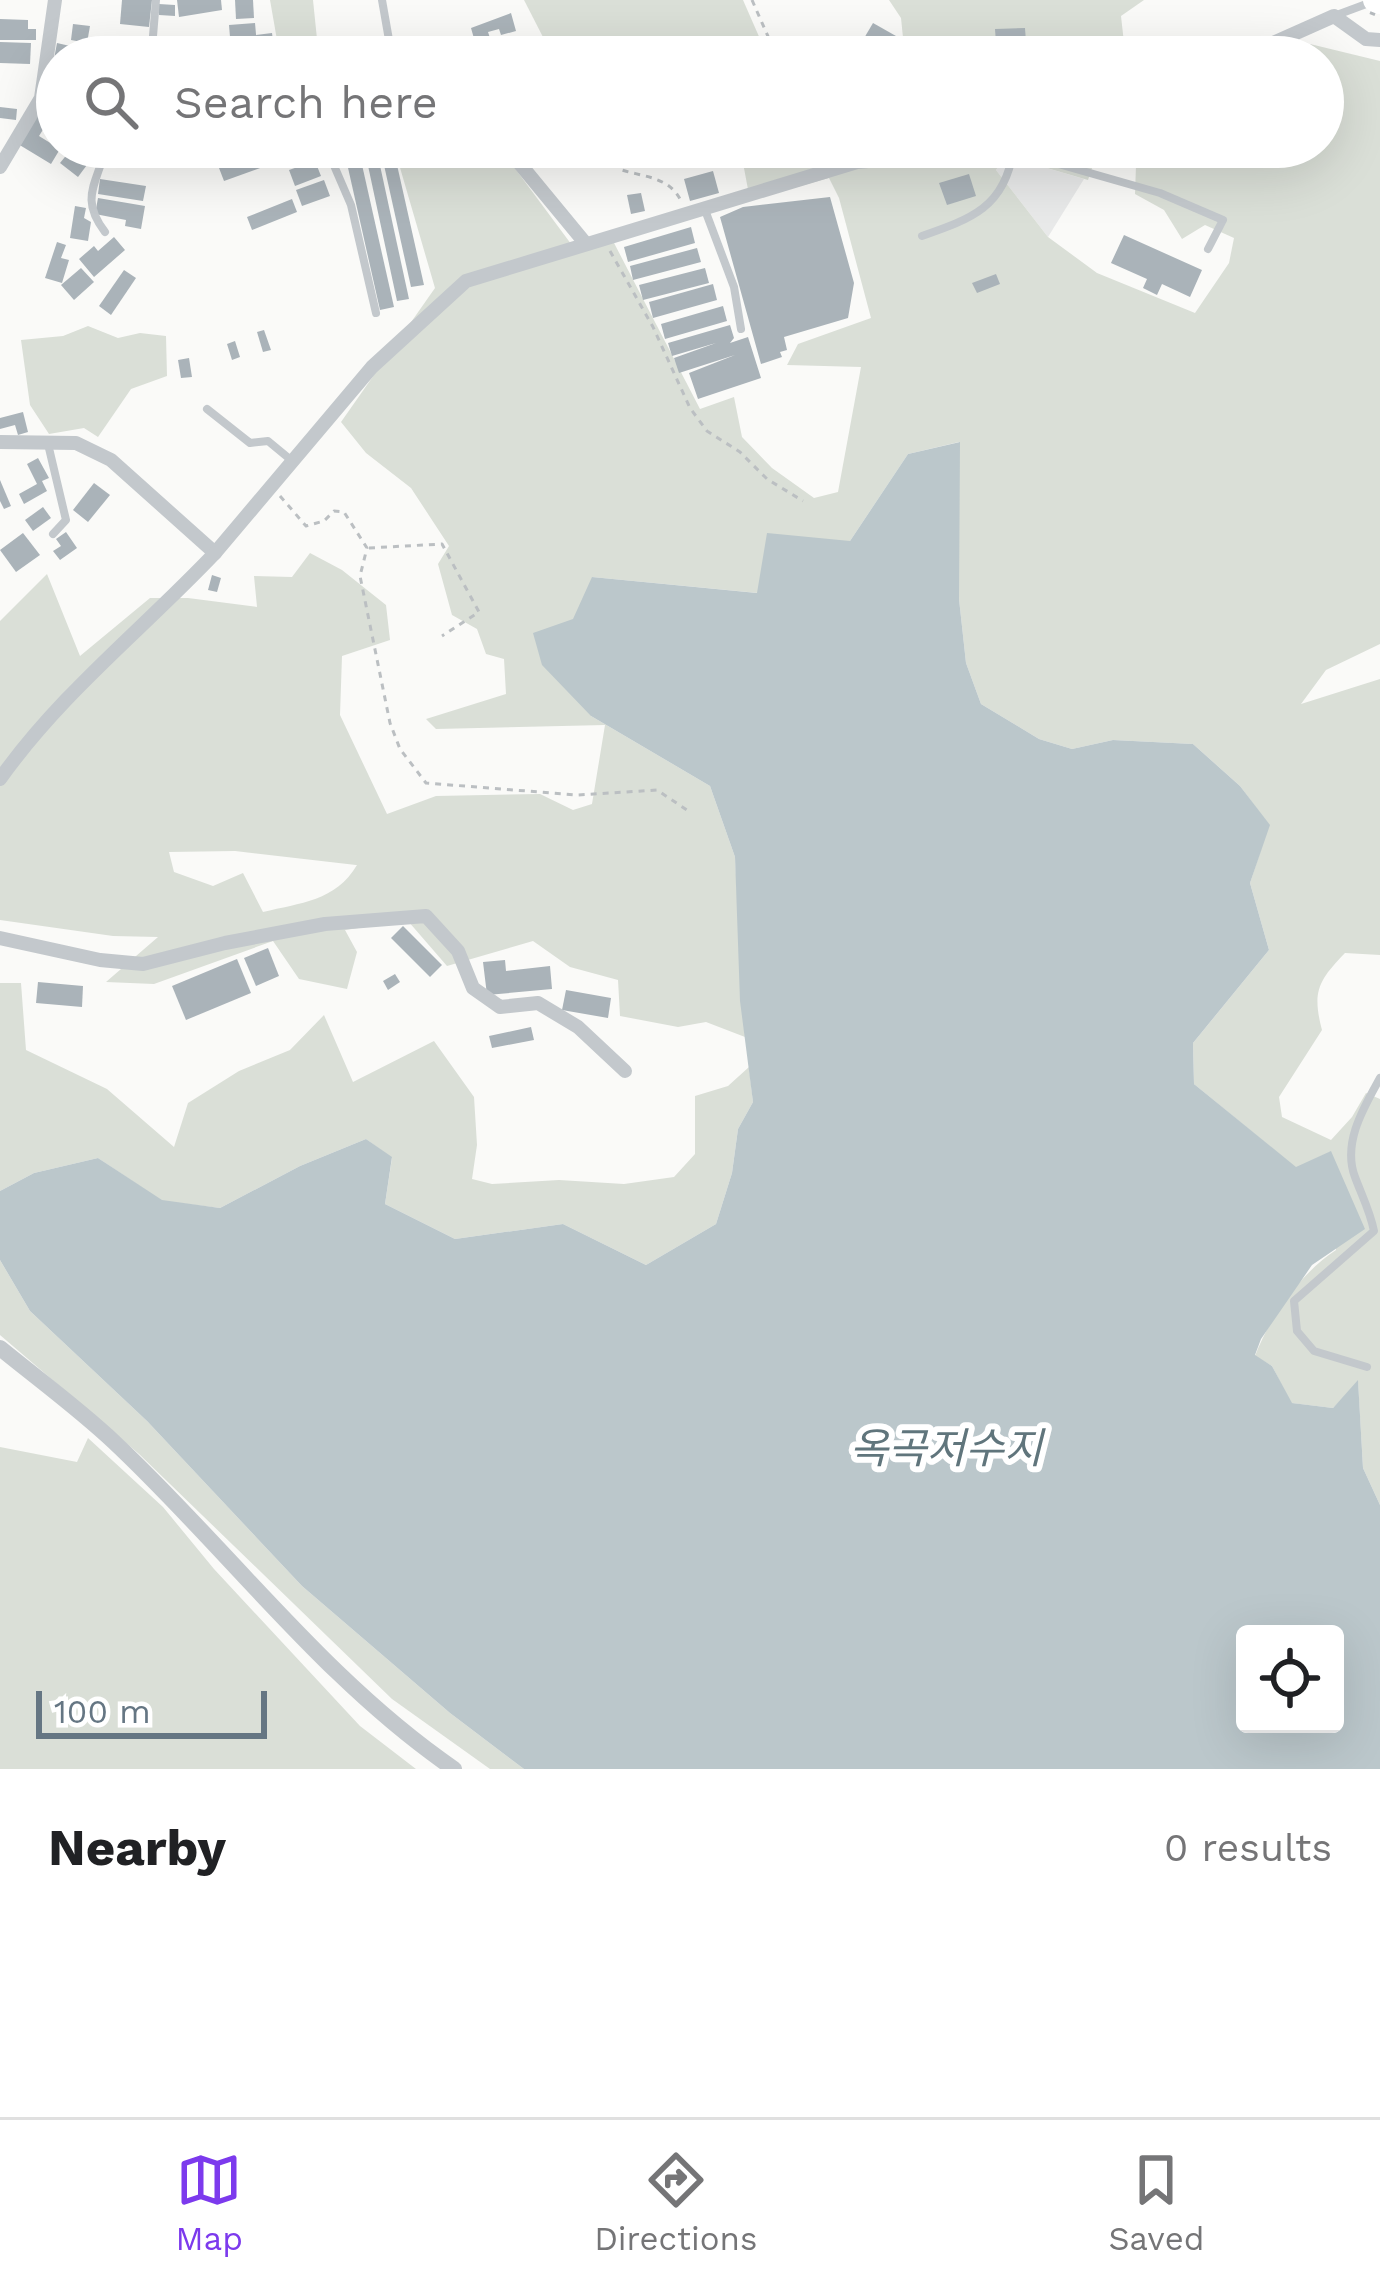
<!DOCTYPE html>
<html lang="en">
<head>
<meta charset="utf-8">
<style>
  :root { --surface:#fff; --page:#f6f6f6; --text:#202124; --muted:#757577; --line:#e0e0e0; --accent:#7c3aed }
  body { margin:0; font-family:"Work Sans","Noto Sans KR",sans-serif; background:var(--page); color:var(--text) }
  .controls { position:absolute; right:36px; bottom:36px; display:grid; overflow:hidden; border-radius:12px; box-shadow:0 12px 48px #0002 }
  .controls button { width:108px; height:108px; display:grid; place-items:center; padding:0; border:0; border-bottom:3px solid var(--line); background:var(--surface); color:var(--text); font:60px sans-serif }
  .scale { position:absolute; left:36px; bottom:30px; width:231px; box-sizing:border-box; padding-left:12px; border:6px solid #657683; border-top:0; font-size:33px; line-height:42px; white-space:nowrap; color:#657683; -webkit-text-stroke:9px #fff; paint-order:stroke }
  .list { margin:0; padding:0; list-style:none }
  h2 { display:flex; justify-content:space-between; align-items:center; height:156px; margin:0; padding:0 48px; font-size:51px }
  h2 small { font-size:39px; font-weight:400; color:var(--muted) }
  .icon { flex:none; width:66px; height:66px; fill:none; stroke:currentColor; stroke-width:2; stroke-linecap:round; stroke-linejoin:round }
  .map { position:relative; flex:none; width:1380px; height:1769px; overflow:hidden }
  .search { position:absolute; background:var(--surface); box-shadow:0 12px 48px #0002; left:36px; right:36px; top:36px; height:132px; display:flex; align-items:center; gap:30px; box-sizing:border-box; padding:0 42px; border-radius:66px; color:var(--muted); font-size:45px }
  .sheet { height:348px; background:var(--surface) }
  nav { display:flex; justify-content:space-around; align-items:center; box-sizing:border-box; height:168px; border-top:3px solid var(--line); background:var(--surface); font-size:33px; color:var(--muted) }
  nav a { display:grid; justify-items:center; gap:6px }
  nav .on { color:var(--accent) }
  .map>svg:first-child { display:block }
  .built { fill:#e8e9e9 }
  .green { fill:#dadfd7; fill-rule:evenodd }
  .water { fill:#bbc7cb; fill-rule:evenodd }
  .building { fill:#aab3b9 }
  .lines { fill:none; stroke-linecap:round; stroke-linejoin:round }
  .path { stroke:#bbbfc2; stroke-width:3; stroke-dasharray:6 6; stroke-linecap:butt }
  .service { stroke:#c3c8cc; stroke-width:8 }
  .minor { stroke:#c3c8cc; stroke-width:14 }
  .tertiary { stroke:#c3c8cc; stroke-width:16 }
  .motorway-bridge-casing { stroke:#b4b9bd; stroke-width:30; stroke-linecap:butt }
  .motorway-bridge { stroke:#fff; stroke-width:24 }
  .labels { text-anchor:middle; stroke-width:12; stroke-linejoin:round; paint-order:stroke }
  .water-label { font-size:42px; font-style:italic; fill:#60757c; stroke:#fff }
</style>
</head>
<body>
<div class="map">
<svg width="1380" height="1769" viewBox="0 0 1380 1769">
  <rect width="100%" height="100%" fill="#fafaf8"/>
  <path class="built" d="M1006,156L1084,179L1048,237L996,170Z"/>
  <g class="green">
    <path d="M270,0H313L317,39L330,37L332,57H280Z"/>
    <path d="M524,0H743L768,57H608L545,41Z"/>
    <path d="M889,0H1144L1121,16L1124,43L1115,57H905L901,18Z"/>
    <path d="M1310,44L1380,61V644L1326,670L1301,704L1380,679V955L1345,953C1318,981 1312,992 1322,1030L1279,1097L1282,1117L1331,1140L1352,1117L1366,1093L1380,1099V1505L1363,1468L1358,1382L1333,1408L1291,1403L1272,1366L1255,1356C1270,1316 1301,1273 1336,1250L1330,1152L1296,1168L1194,1084L1193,1043L1269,950L1250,883L1269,825L1240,786L1193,744L1113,740L1072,749L1039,739L981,704L966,663L959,599V442L908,454L850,541L758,593L592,577L591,716L710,786L735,857L745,1037L706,1022L678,1027L620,1016L618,980L570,967L533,941L447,966L408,921L345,930L357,952L347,989L299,979L273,941L154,984L106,982L158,937L113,936L0,920V621L47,574L80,656L150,598H188L257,607L254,576L292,577L310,553L342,570L386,605L390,640L342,656L340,715L387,814L436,796L540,794L573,810L592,804L605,725L436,729L426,719L506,694L504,659L486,654L477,629L452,615L438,564L449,546L411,488L366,453L341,422L435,288L394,147H499L577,252L613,241L700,409L734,397L742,437L772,468L814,498L838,492L861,367L787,365L798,344L871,318L839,198L829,178L750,200L740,147H1099L1088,180L1006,156L996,170L1048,237L1097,273L1195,313L1229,263L1234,238L1205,225L1182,239L1164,210L1135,194L1136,165L1153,147H1323V57H1316ZM235,851L356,865H357C336,901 300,903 263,912L243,873L213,886L174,872L169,852Z"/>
    <path d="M88,326L118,338L140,333L166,336L167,376L131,389L98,437L84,428L49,434L30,405L21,340L63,336Z"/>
    <path d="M0,983H21L26,1050L107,1089L174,1147L188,1103L239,1071L290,1050L324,1015L353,1082L434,1041L474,1097L477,1145L472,1179L492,1184L559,1180L624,1184L674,1177L695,1154V1096L728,1086L749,1067L753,1102L738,1129L732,1173L716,1224L646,1265L563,1224L455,1239L385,1204L392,1158L366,1139L300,1166L220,1208L162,1201L98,1158L34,1173L0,1191Z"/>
    <path d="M0,1260L30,1311L147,1421L302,1586L450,1713L524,1769H490L392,1699L139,1454L0,1335Z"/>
    <path d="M88,1438L163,1507L214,1569L360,1726L416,1769H0V1447L77,1462Z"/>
  </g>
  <path class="water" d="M960,442L959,599L966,663L981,704L1039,739L1072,749L1113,740L1193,744L1240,786L1270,825L1250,883L1269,950L1193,1043L1194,1084L1296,1167L1331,1151L1365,1229L1312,1265L1261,1339L1255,1355L1272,1366L1292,1403L1333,1408L1358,1380L1363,1468L1380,1505V1769H524L450,1713L302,1586L147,1421L30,1311L0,1260V1191L34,1173L98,1158L162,1200L220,1208L300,1166L366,1139L392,1157L385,1204L455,1239L563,1224L646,1265L716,1224L732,1173L738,1129L753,1102L740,1001L735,857L710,786L591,716L542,665L533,633L573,619L592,577L757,593L767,533L850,541L908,454ZM1245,1634H1335V1724H1245Z"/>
  <g class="building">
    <path d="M122,0H152L149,27L120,24Z"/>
    <path d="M177,0H221L222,10L179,17Z"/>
    <path d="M235,0H253L254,18L236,19Z"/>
    <path d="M159,4L175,5V16L159,15Z"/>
    <path d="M511,13L516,31L501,35L499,29L488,32L490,38L475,42L471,28Z"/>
    <path d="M0,19L28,20V29H36V40H0Z"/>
    <path d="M255,23L258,57H245L242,40L241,57H224L223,38L230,37L229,25Z"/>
    <path d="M873,23L896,36L884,57H853Z"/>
    <path d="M73,24L90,26L87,43L71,40Z"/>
    <path d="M1025,28L1027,57H997L995,29Z"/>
    <path d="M272,33L275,57H259L256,35Z"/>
    <path d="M112,37L126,40L122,57H108Z"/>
    <path d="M220,37L217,54L208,56L202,38Z"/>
    <path d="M198,41L203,57H191L187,44Z"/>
    <path d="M0,42L31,43L30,64L0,63Z"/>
    <path d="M57,43L70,46L68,57H57V92L48,91Z"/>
    <path d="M180,43L182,50L162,57L159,49Z"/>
    <path d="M42,105L54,112L39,136L60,149L51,164L18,144Z"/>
    <path d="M0,107L17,109L16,120L0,118Z"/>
    <path d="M73,147L98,150L78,177L60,163Z"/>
    <path d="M180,147H194L197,152L181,166L171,155Z"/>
    <path d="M229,147H267V148L213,166L209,154Z"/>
    <path d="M291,147H304L309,161L298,165Z"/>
    <path d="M358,147L394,307L380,310L344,150Z"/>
    <path d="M364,147H376L409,299L397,301Z"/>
    <path d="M380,147H393L424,285L411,287Z"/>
    <path d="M269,150L274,163L224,181L219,168Z"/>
    <path d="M315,161L321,176L295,186L289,170Z"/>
    <path d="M713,171L719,193L690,201L684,179Z"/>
    <path d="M969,174L976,196L947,205L939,183Z"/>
    <path d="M100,179L146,186L143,201L98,194Z"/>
    <path d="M324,180L330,196L302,206L296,190Z"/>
    <path d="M641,193L645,211L631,214L627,195Z"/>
    <path d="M830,197L854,283L848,318L784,337L787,350L780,352L782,357L761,364L720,217L743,207Z"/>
    <path d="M98,198L145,206L141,229L125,226L126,220L95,214Z"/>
    <path d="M292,199L297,212L252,230L247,217Z"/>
    <path d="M75,206L86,208L84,218L91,222L88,241L70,238Z"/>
    <path d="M691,227L695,243L628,262L624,247Z"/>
    <path d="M1124,235L1202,270L1190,297L1162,284L1157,295L1143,288L1147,279L1111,263Z"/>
    <path d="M114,237L125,250L94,277L79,259L94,246L98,251Z"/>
    <path d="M57,242L66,245L61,258L69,260L62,283L45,278Z"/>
    <path d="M697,248L701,262L633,280L630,266Z"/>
    <path d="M81,268L94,282L74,300L61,285Z"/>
    <path d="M705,268L709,283L643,300L639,285Z"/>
    <path d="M124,270L136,278L111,315L99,306Z"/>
    <path d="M996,274L1000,284L977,293L972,283Z"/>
    <path d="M713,284L717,300L653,318L649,302Z"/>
    <path d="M723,306L727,321L665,339L661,324Z"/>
    <path d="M730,325L734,338L730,343L748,337L761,378L698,399L689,373L735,355L679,373L674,358L716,343L672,356L668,343Z"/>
    <path d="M264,330L271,350L263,352L257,332Z"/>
    <path d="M235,341L240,357L232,360L227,344Z"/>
    <path d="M189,358L192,377L181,378L178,360Z"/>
    <path d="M23,412L28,432L18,435L15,425L0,429V418Z"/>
    <path d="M38,458L49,478L42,481L47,491L24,504L19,494L37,484L27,464Z"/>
    <path d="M0,480L11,506L4,509L0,501Z"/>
    <path d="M94,483L110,495L88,522L73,510Z"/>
    <path d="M43,507L51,518L33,531L25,520Z"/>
    <path d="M66,532L77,548L60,560L53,551L61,546L56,539Z"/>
    <path d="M23,533L40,555L16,572L0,550Z"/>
    <path d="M212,575L221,578L217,592L208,590Z"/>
    <path d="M403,926L442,965L430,977L391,938Z"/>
    <path d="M268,948L279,976L256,986L244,958Z"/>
    <path d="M237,959L251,993L186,1020L172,986Z"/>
    <path d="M505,960L506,971L550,966L552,989L487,995L483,962Z"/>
    <path d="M395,974L400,982L388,990L383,981Z"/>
    <path d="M38,982L83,986L82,1007L36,1003Z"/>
    <path d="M566,990L611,998L608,1018L562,1010Z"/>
    <path d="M531,1027L534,1040L492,1048L489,1036Z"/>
  </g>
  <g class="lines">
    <g class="path">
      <path d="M752,0L777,57"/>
      <path d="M618,147L622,170C644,177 670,177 681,201"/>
      <path d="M815,147L820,159"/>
      <path d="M610,251L653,327L690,408L707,431L740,452L767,479L803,501"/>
      <path d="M280,496L306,526L324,521L334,511L344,512L367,548L360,576L390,723L400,749L426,783L577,795L657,790L687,810"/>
      <path d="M369,548L442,544L479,612L442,636"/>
    </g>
    <g class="service">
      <path d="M156,0L152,48L157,57"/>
      <path d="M382,0L392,57"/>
      <path d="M1334,16L1369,3"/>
      <path d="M326,147L351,205L376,313"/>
      <path d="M705,210L734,287L741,329"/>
      <path d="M105,232C79,198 97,184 106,147"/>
      <path d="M922,236C971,219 1005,207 1013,151L1160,193L1223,220L1208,249"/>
      <path d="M207,409L250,443L268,441L291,460"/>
      <path d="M48,444L66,520L53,534"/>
      <path d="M1367,1367L1314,1351L1297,1331L1294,1301L1374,1231C1370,1211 1362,1196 1355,1177C1342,1143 1364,1107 1380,1078"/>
    </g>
    <g class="minor">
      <path d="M1242,57L1334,16L1366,39L1380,40"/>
      <path d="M506,147L586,244"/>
      <path d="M0,167L41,98L55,0"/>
      <path d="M0,442L76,443L111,460L215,553L372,367L466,281L857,162L1025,147"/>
      <path d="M0,779C61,693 143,629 215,553"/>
      <path d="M0,938L100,960L143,964L225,943L325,924L426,916L458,951L473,988L500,1007L538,1003L578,1027L625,1071"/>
    </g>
    <path class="tertiary" d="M0,1348C38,1379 79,1409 114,1442C228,1549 324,1680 454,1769"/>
    <g class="motorway-bridge-casing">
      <path id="motorway-bridge" d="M1375,0L1380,2"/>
    </g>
    <use href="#motorway-bridge" class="motorway-bridge"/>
  </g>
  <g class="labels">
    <g class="water-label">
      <text x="946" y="1463">옥곡저수지</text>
    </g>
  </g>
</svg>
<div class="controls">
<button><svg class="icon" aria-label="locate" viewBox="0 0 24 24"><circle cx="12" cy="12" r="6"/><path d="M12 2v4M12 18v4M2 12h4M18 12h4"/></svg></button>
</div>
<div class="scale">100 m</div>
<div class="search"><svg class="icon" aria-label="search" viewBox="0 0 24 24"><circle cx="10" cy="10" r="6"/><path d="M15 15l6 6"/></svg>Search here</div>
</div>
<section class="sheet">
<h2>Nearby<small>0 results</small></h2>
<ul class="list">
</ul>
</section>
<nav>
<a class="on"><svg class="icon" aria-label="map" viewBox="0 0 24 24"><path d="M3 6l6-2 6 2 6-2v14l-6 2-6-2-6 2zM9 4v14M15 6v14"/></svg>Map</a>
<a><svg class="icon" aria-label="directions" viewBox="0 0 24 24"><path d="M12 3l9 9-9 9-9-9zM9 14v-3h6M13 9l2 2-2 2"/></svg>Directions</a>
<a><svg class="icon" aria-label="saved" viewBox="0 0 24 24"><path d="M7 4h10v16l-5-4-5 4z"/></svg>Saved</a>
</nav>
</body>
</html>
